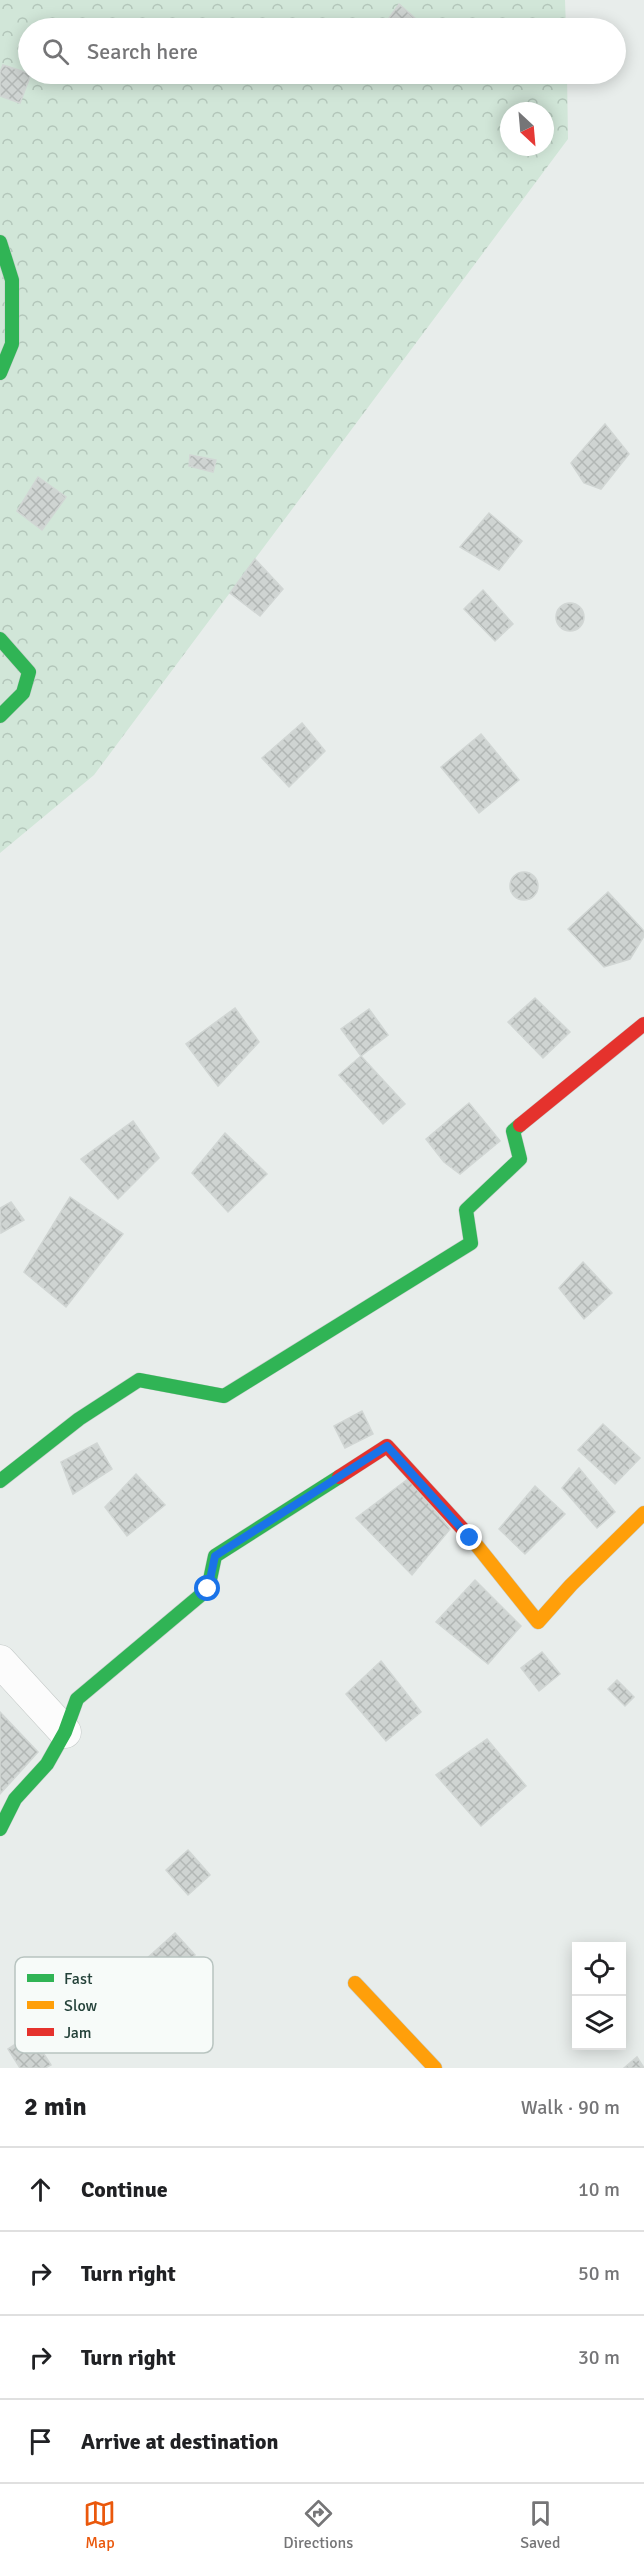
<!DOCTYPE html>
<html lang="en">
<head>
<meta charset="utf-8">
<style>
  :root { --surface:#fff; --page:#f2f2f2; --text:#202124; --muted:#757577; --line:#e0e0e0; --accent:#ea580c }
  body { margin:0; font-family:Signika,sans-serif; background:var(--page); color:var(--text) }
  .controls { position:absolute; right:18px; bottom:18px; display:grid; overflow:hidden; border-radius:0px; box-shadow:0 3px 15px #0003 }
  .controls button { width:54px; height:54px; display:grid; place-items:center; padding:0; border:0; border-bottom:2px solid var(--line); background:var(--surface); color:var(--text); font:30px sans-serif }
  .compass { position:absolute; left:500px; top:102px; width:54px; height:54px; border-radius:50%; background:var(--surface); box-shadow:0 3px 15px #0003; rotate:154deg }
  .stop { position:absolute; width:18px; height:18px; margin:-14px; border:4px solid #1a73e8; border-radius:50%; background:#fff }
  .stop.end { background:#1a73e8; border-color:#fff; box-shadow:0 2px 6px #0008 }
  .list { margin:0; padding:0; list-style:none }
  h2 { display:flex; justify-content:space-between; align-items:center; height:78px; margin:0; padding:0 24px; font-size:26px }
  h2 small { font-size:20px; font-weight:400; color:var(--muted) }
  .list li { display:grid; grid-template-columns:39px 1fr auto; gap:18px; align-items:center; box-sizing:border-box; height:84px; padding:0 24px; border-top:2px solid var(--line) }
  .list b { display:block; font-size:22px; white-space:nowrap }
  .list em { font-size:20px; font-style:normal; color:var(--muted) }
  .icon { flex:none; width:33px; height:33px; fill:none; stroke:currentColor; stroke-width:2; stroke-linecap:round; stroke-linejoin:round }
  .map { position:relative; flex:none; width:644px; height:2068px; overflow:hidden }
  .search { position:absolute; background:var(--surface); box-shadow:0 3px 15px #0003; left:18px; right:18px; top:18px; height:66px; display:flex; align-items:center; gap:15px; box-sizing:border-box; padding:0 21px; border-radius:33px; color:var(--muted); font-size:22px }
  .sheet { height:414px; background:var(--surface) }
  nav { display:flex; justify-content:space-around; align-items:center; box-sizing:border-box; height:84px; border-top:2px solid var(--line); background:var(--surface); font-size:16px; color:var(--muted) }
  nav a { display:grid; justify-items:center; gap:3px }
  nav .on { color:var(--accent) }
  .map>svg:first-child { display:block }
  .forest { fill:url(#forest-crowns); fill-rule:evenodd }
  .building { fill:url(#building-cross-hatch); stroke:#d1d6d4; stroke-width:1.5 }
  .lines { fill:none; stroke-linecap:round; stroke-linejoin:round }
  .street-casing { stroke:#c5cac8; stroke-width:33 }
  .fast-casing { stroke:#c3cbc8; stroke-width:15 }
  .slow-casing { stroke:#c3cbc8; stroke-width:15 }
  .jam-casing { stroke:#c3cbc8; stroke-width:15 }
  .street { stroke:#fcfcfc; stroke-width:32 }
  .fast { stroke:#30b455; stroke-width:14 }
  .slow { stroke:#ff9f0a; stroke-width:14 }
  .jam { stroke:#e5322d; stroke-width:14 }
  .route { stroke:#1a73e8; stroke-width:8 }
  .key { fill:#f7fbf9; stroke:#b8c4c0; stroke-width:1.5 }
  .key-label { font-size:16px; fill:#24423a }
</style>
</head>
<body>
<div class="map">
<svg width="644" height="2068" viewBox="0 0 644 2068">
  <defs>
    <pattern id="forest-crowns" width="20" height="18" patternUnits="userSpaceOnUse" patternTransform="scale(1.5)"><rect width="20" height="18" fill="#d1e6d8"/><path d="M2 6a3 3 0 1 1 6 0M12 15a3 3 0 1 1 6 0" fill="none" stroke="#b3c6ba"/></pattern>
    <pattern id="building-cross-hatch" width="8" height="8" patternUnits="userSpaceOnUse" patternTransform="scale(1.5)"><rect width="8" height="8" fill="#cfd4d2"/><path d="M0 0l8 8M0 8l8-8" fill="none" stroke="#b2b7b5"/></pattern>
  </defs>
  <rect width="100%" height="100%" fill="#e8edeb"/>
  <path class="forest" d="M0,0H565L566,28H28V74H567L568,139L94,775L0,853ZM509,111H545V147H509Z"/>
  <g class="building">
    <path d="M399,4L426,28H382Z"/>
    <path d="M3,65L31,74L20,103L0,96V72Z"/>
    <path d="M605,424L629,454L601,489L584,483L571,463Z"/>
    <path d="M190,455L216,460L213,472L189,466Z"/>
    <path d="M38,477L66,497L42,530L17,511Z"/>
    <path d="M489,513L522,541L499,570L460,547Z"/>
    <path d="M255,559L283,589L260,616L230,593Z"/>
    <path d="M483,590L513,624L495,641L464,609Z"/>
    <circle cx="570" cy="617" r="14"/>
    <path d="M302,723L325,751L289,787L262,758Z"/>
    <path d="M481,734L519,780L479,813L441,767Z"/>
    <circle cx="524" cy="886" r="14"/>
    <path d="M608,892L644,931V936L630,959L604,967L568,929Z"/>
    <path d="M535,998L570,1032L543,1058L508,1022Z"/>
    <path d="M235,1008L259,1042L218,1086L186,1044Z"/>
    <path d="M369,1009L388,1035L361,1056L341,1029Z"/>
    <path d="M361,1056L405,1104L383,1124L339,1075Z"/>
    <path d="M469,1103L500,1141L460,1174L444,1162L426,1139Z"/>
    <path d="M133,1121L159,1158L118,1199L81,1159Z"/>
    <path d="M225,1133L267,1174L228,1212L192,1173Z"/>
    <path d="M70,1197L123,1234L66,1307L24,1272Z"/>
    <path d="M11,1202L24,1220L1,1233L0,1208Z"/>
    <path d="M583,1262L612,1293L584,1319L559,1288Z"/>
    <path d="M362,1411L373,1434L345,1448L334,1426Z"/>
    <path d="M603,1424L640,1458L615,1484L578,1450Z"/>
    <path d="M97,1443L112,1469L73,1494L61,1462Z"/>
    <path d="M579,1468L615,1512L597,1528L562,1488Z"/>
    <path d="M136,1474L165,1505L127,1536L105,1507Z"/>
    <path d="M408,1479L450,1529L412,1575L356,1518Z"/>
    <path d="M535,1486L565,1514L525,1554L499,1529Z"/>
    <path d="M475,1580L521,1626L488,1664L436,1622Z"/>
    <path d="M542,1652L560,1674L539,1691L521,1668Z"/>
    <path d="M381,1661L421,1712L386,1741L346,1694Z"/>
    <path d="M617,1680L634,1697L625,1706L608,1689Z"/>
    <path d="M0,1712L38,1752L0,1794Z"/>
    <path d="M487,1739L526,1786L481,1826L436,1775Z"/>
    <path d="M188,1850L210,1875L188,1895L166,1870Z"/>
    <path d="M175,1933L195,1955L165,1982L145,1960Z"/>
    <path d="M31,2034L51,2065L45,2068H20L8,2049Z"/>
    <path d="M637,2057L644,2068H624Z"/>
  </g>
  <g class="lines">
    <g class="street-casing">
      <path id="street" d="M0,1661L65,1732"/>
    </g>
    <g class="fast-casing">
      <g id="fast">
        <path d="M0,242L12,280V344L0,373"/>
        <path d="M0,639L29,672L23,693L0,716"/>
        <path d="M0,1481L79,1419L139,1380L224,1396L471,1243L466,1210L520,1159L513,1131L520,1125"/>
        <path d="M0,1829L15,1799L47,1764L65,1732L77,1699L208,1589L215,1556L339,1477"/>
      </g>
    </g>
    <g class="slow-casing">
      <g id="slow">
        <path d="M470,1537L538,1622L571,1585L644,1513"/>
        <path d="M355,1983L435,2068"/>
      </g>
    </g>
    <g class="jam-casing">
      <g id="jam">
        <path d="M520,1125L644,1024"/>
        <path d="M339,1477L387,1446L470,1537"/>
      </g>
    </g>
    <use href="#street" class="street"/>
    <use href="#fast" class="fast"/>
    <use href="#slow" class="slow"/>
    <use href="#jam" class="jam"/>
  </g>
  <g class="lines">
    <path class="route" d="M208,1589L215,1556L387,1446L470,1538"/>
  </g>
  <rect x="15" y="1957" width="198" height="96" rx="9" class="key"/>
  <rect x="27" y="1974" width="27" height="8" fill="#30b455"/>
  <rect x="27" y="2001" width="27" height="8" fill="#ff9f0a"/>
  <rect x="27" y="2028" width="27" height="8" fill="#e5322d"/>
  <g class="key-label">
    <text x="64" y="1984">Fast</text>
    <text x="64" y="2011">Slow</text>
    <text x="64" y="2038">Jam</text>
  </g>
</svg>
<div class="controls">
<button><svg class="icon" aria-label="locate" viewBox="0 0 24 24"><circle cx="12" cy="12" r="6"/><path d="M12 2v4M12 18v4M2 12h4M18 12h4"/></svg></button>
<button><svg class="icon" aria-label="layers" viewBox="0 0 24 24"><path d="M12 4l9 5-9 5-9-5zM3 14l9 5 9-5"/></svg></button>
</div>
<svg class="compass" viewBox="-18 -18 36 36"><path d="M0-13l5 13h-10z" fill="#e53935"/><path d="M0 13l5-13h-10z" fill="#757577"/></svg>
<div class="stop" style="left:208px;top:1589px"></div>
<div class="stop end" style="left:470px;top:1538px"></div>
<div class="search"><svg class="icon" aria-label="search" viewBox="0 0 24 24"><circle cx="10" cy="10" r="6"/><path d="M15 15l6 6"/></svg>Search here</div>
</div>
<section class="sheet">
<h2>2 min<small>Walk · 90 m</small></h2>
<ul class="list">
<li><svg class="icon" aria-label="ahead" viewBox="0 0 24 24"><path d="M12 20V5M6 11l6-6 6 6"/></svg><div><b>Continue</b></div><em>10 m</em></li>
<li><svg class="icon" aria-label="right" viewBox="0 0 24 24"><path d="M7 20v-9h11M14 6l5 5-5 5"/></svg><div><b>Turn right</b></div><em>50 m</em></li>
<li><svg class="icon" aria-label="right" viewBox="0 0 24 24"><path d="M7 20v-9h11M14 6l5 5-5 5"/></svg><div><b>Turn right</b></div><em>30 m</em></li>
<li><svg class="icon" aria-label="arrive" viewBox="0 0 24 24"><path d="M6 21V4h12l-3 4 3 4H6"/></svg><div><b>Arrive at destination</b></div></li>
</ul>
</section>
<nav>
<a class="on"><svg class="icon" aria-label="map" viewBox="0 0 24 24"><path d="M3 6l6-2 6 2 6-2v14l-6 2-6-2-6 2zM9 4v14M15 6v14"/></svg>Map</a>
<a><svg class="icon" aria-label="directions" viewBox="0 0 24 24"><path d="M12 3l9 9-9 9-9-9zM9 14v-3h6M13 9l2 2-2 2"/></svg>Directions</a>
<a><svg class="icon" aria-label="saved" viewBox="0 0 24 24"><path d="M7 4h10v16l-5-4-5 4z"/></svg>Saved</a>
</nav>
</body>
</html>
